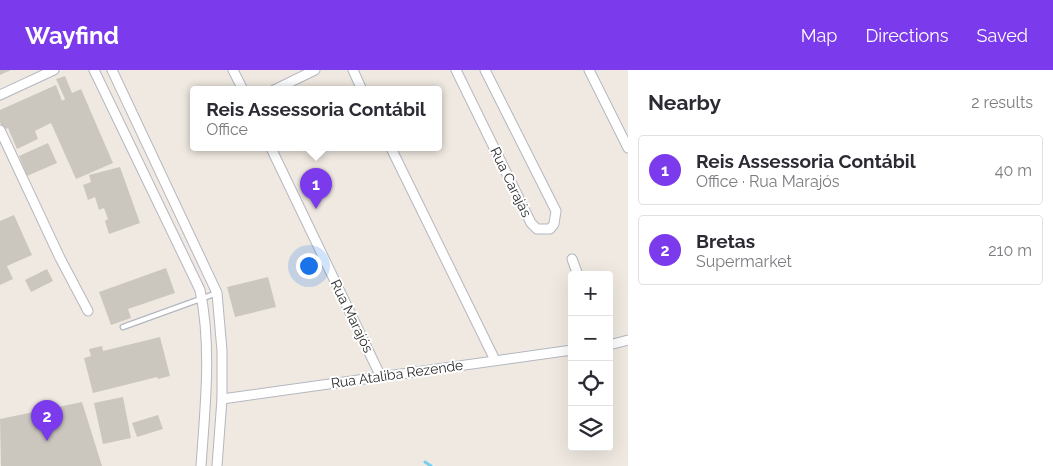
<!DOCTYPE html>
<html lang="en">
<head>
<meta charset="utf-8">
<style>
  :root { --surface:#fff; --page:#f7f7f7; --text:#2b2b33; --muted:#7c7c81; --line:#e1e1e2; --accent:#7c3aed }
  body { margin:0; font-family:Raleway,sans-serif; background:var(--page); color:var(--text) }
  .controls { position:absolute; right:15px; bottom:15px; display:grid; overflow:hidden; border-radius:5px; box-shadow:0 5px 20px #0002 }
  .controls button { width:45px; height:45px; display:grid; place-items:center; padding:0; border:0; border-bottom:1px solid var(--line); background:var(--surface); color:var(--text); font:25px sans-serif }
  .you { position:absolute; left:308px; top:195px; width:18px; height:18px; margin:-12px; border:4px solid #fff; border-radius:50%; background:#1a73e8; box-shadow:0 0 0 8px #1a73e833 }
  .badge { display:grid; place-items:center; width:32px; height:32px; border-radius:50%; background:var(--accent); color:#fff; font-size:16px; font-weight:700 }
  .pin { position:absolute; translate:-50% -41px; filter:drop-shadow(0 1px 2px #0008) }
  .pin::after { content:''; position:absolute; top:26px; width:18px; height:15px; background:inherit; clip-path:polygon(0 0,100% 0,50% 100%) }
  .popup { position:absolute; left:190px; top:16px; width:252px; height:65px; box-sizing:border-box; display:grid; place-content:center; border-radius:5px; background:var(--surface); filter:drop-shadow(0 1px 4px #0005); font-size:16px; white-space:nowrap; color:var(--muted) }
  .popup b { font-size:19px; color:var(--text) }
  .popup::after { content:''; position:absolute; left:50%; top:100%; margin-left:-10px; border:10px solid transparent; border-top-color:var(--surface) }
  .list { margin:0; padding:0; list-style:none }
  h2 { display:flex; justify-content:space-between; align-items:center; height:65px; margin:0; padding:0 20px; font-size:21px }
  h2 small { font-size:16px; font-weight:400; color:var(--muted) }
  .list li { display:grid; grid-template-columns:32px 1fr auto; gap:15px; align-items:center; box-sizing:border-box; height:70px; margin:0 10px 10px; padding:0 10px; border:1px solid var(--line); border-radius:5px }
  .list b { display:block; font-size:19px; white-space:nowrap }
  .list p { margin:0; font-size:16px; white-space:nowrap; color:var(--muted) }
  .list em { font-size:16px; font-style:normal; color:var(--muted) }
  .icon { flex:none; width:28px; height:28px; fill:none; stroke:currentColor; stroke-width:2; stroke-linecap:round; stroke-linejoin:round }
  .map { position:relative; flex:none; width:628px; height:396px; overflow:hidden }
  header { display:flex; align-items:center; gap:30px; box-sizing:border-box; height:70px; padding:0 25px; background:var(--accent); color:#fff }
  header strong { font-size:24px }
  nav { display:flex; gap:28px; margin-inline-start:auto; font-size:18px }
  main { display:flex }
  aside { flex:1; background:var(--surface) }
  .map>svg:first-child { display:block }
  .lines { fill:none; stroke-linecap:round; stroke-linejoin:round }
  .stream { stroke:#75cff0; stroke-width:3 }
  .building { fill:#cbc7bf }
  .service-casing { stroke:#b4b7c1; stroke-width:7 }
  .minor-casing { stroke:#b4b7c1; stroke-width:11 }
  .service { stroke:#fff; stroke-width:4.5 }
  .minor { stroke:#fff; stroke-width:9 }
  .labels { text-anchor:middle; stroke-width:4; stroke-linejoin:round; paint-order:stroke }
  .street-label { font-size:14px; fill:#2e2e2e; stroke:#fff }
</style>
</head>
<body>
<header>
<strong>Wayfind</strong>
<nav><a>Map</a><a>Directions</a><a>Saved</a></nav>
</header>
<main>
<div class="map">
<svg width="628" height="396" viewBox="0 0 628 396">
  <rect width="100%" height="100%" fill="#efe9e1"/>
  <g class="lines">
    <path class="stream" d="M425,392L431,396"/>
  </g>
  <g class="building">
    <path d="M0,0H11L0,5Z"/>
    <path d="M65,6L72,23L81,19L113,93L76,109L51,53L35,61L38,69L17,79L8,58L3,60L0,52V40L56,15L62,31L65,29L56,9Z"/>
    <path d="M48,73L57,93L27,106L19,86Z"/>
    <path d="M120,97L140,153L109,164L105,151L108,149L104,138L99,140L95,127L88,130L83,115L91,112L89,105Z"/>
    <path d="M14,145L32,185L7,196L13,209L0,215V151Z"/>
    <path d="M166,198L175,223L128,239L131,248L111,255L99,222Z"/>
    <path d="M47,199L53,211L31,222L25,210Z"/>
    <path d="M268,207L276,237L235,247L227,217Z"/>
    <path d="M160,267L170,306L158,309L157,307L93,323L84,288L91,286L89,279L102,276L103,281Z"/>
    <path d="M123,327L131,368L103,374L94,333Z"/>
    <path d="M82,332L102,396H1L0,349Z"/>
    <path d="M158,345L163,359L137,367L132,353Z"/>
  </g>
  <g class="lines">
    <g class="service-casing">
      <path id="service" d="M123,257L217,223"/>
    </g>
    <g class="minor-casing">
      <g id="minor">
        <path d="M94,0L200,220C212,277 205,338 201,396"/>
        <path d="M112,0L217,223L222,281V329L217,396"/>
        <path d="M233,0L243,20"/>
        <path d="M353,0L362,20"/>
        <path d="M456,0L531,153L537,159H550L554,154L556,141L485,0"/>
        <path d="M589,0L628,78"/>
        <path d="M274,20L315,0"/>
        <path d="M0,25L54,0"/>
        <path d="M0,60L60,188L88,241"/>
        <path d="M271,78L381,307"/>
        <path d="M391,78L495,290"/>
        <path d="M572,189L578,205"/>
        <path d="M609,275L628,270"/>
        <path d="M222,329L572,280"/>
      </g>
    </g>
    <use href="#service" class="service"/>
    <use href="#minor" class="minor"/>
  </g>
  <g class="labels">
    <g class="street-label">
      <text transform="translate(511 112) rotate(64)" y="5">Rua Carajás</text>
      <text transform="translate(352 246) rotate(64)" y="5">Rua Marajós</text>
      <text transform="translate(397 304) rotate(-8)" y="5">Rua Ataliba Rezende</text>
    </g>
  </g>
</svg>
<div class="controls">
<button>+</button>
<button>−</button>
<button><svg class="icon" aria-label="locate" viewBox="0 0 24 24"><circle cx="12" cy="12" r="6"/><path d="M12 2v4M12 18v4M2 12h4M18 12h4"/></svg></button>
<button><svg class="icon" aria-label="layers" viewBox="0 0 24 24"><path d="M12 4l9 5-9 5-9-5zM3 14l9 5 9-5"/></svg></button>
</div>
<div class="you"></div>
<div class="pin badge" style="left:316px;top:139px">1</div>
<div class="popup"><b>Reis Assessoria Contábil</b>Office</div>
<div class="pin badge" style="left:47px;top:371px">2</div>
</div>
<aside>
<h2>Nearby<small>2 results</small></h2>
<ul class="list">
<li><span class="badge">1</span><div><b>Reis Assessoria Contábil</b><p>Office · Rua Marajós</p></div><em>40 m</em></li>
<li><span class="badge">2</span><div><b>Bretas</b><p>Supermarket</p></div><em>210 m</em></li>
</ul>
</aside>
</main>
</body>
</html>
